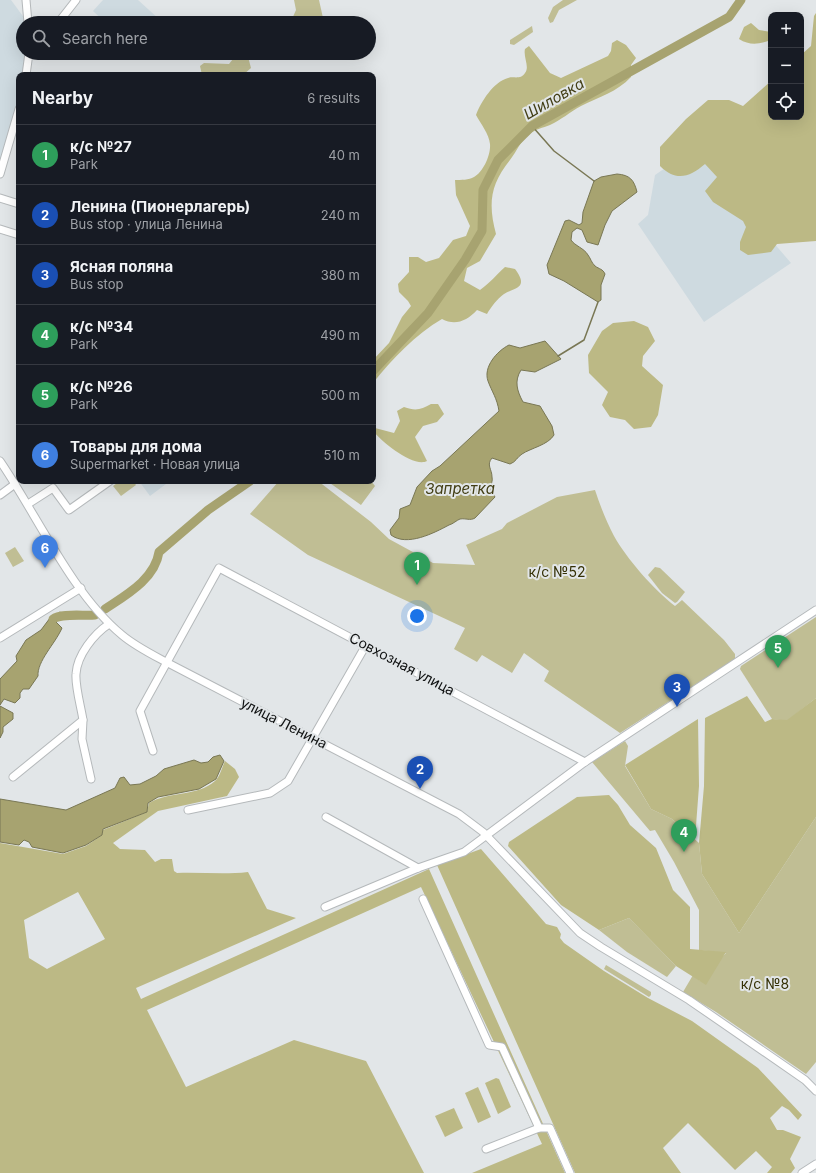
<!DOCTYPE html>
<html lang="en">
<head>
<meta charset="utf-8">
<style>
  :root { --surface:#171b24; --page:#20242c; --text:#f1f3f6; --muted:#9ea1a6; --line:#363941; --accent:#7c3aed }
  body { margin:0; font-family:Inter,sans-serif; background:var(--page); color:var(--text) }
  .controls { position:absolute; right:12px; top:12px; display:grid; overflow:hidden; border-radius:8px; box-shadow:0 4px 16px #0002 }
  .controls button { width:36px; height:36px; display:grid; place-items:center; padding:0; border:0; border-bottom:1px solid var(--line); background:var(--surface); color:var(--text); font:20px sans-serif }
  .you { position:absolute; left:417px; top:616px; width:14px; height:14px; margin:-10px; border:3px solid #fff; border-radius:50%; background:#1a73e8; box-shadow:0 0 0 6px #1a73e833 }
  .badge { display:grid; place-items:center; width:26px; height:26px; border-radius:50%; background:var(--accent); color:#fff; font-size:13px; font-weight:700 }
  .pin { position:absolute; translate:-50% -33px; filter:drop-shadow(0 1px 2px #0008) }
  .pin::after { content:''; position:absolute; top:21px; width:14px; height:12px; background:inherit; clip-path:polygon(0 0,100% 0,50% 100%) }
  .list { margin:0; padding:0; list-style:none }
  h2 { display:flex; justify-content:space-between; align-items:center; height:52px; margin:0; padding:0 16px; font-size:17px }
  h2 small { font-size:13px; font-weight:400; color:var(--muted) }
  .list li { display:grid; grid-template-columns:26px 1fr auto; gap:12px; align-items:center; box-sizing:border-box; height:60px; padding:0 16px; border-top:1px solid var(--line) }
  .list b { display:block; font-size:15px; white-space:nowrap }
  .list p { margin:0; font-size:13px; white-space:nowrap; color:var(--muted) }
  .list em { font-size:13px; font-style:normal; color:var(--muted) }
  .icon { flex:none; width:22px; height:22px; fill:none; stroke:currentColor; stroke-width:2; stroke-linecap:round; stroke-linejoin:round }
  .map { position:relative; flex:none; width:816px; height:1173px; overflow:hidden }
  .search { position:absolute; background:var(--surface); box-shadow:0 4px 16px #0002; left:16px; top:16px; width:360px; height:44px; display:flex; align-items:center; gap:10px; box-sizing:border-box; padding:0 14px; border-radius:22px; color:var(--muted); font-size:15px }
  .panel { position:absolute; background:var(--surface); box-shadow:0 4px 16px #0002; left:16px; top:72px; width:360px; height:412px; border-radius:8px }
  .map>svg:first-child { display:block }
  .built { fill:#cedae0 }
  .green { fill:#c0be94 }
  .forest { fill:#bcb985; fill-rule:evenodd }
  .water { fill:#a7a370; stroke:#797754 }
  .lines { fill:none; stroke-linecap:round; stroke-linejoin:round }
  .stream { stroke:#797754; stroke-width:1.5 }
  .river { stroke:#a7a370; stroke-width:9 }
  .minor-casing { stroke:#b5b9bb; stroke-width:9 }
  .minor { stroke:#fff; stroke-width:7 }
  .labels { text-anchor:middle; stroke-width:4; stroke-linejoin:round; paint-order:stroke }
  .park-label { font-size:14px; fill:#353106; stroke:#e2e6e8 }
  .street-label { font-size:14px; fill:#0f1111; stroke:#e2e6e8 }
  .water-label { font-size:15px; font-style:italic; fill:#423e15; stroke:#e2e6e8 }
</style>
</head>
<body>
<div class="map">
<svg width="816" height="1173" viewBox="0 0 816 1173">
  <rect width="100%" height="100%" fill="#e2e6e8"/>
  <g class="built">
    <path d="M0,0H11L25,19L26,23H23V53H27L24,75H19V102L0,167Z"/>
    <path d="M103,0H138L160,20L157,23H106L93,11Z"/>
    <path d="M693,149L791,263L704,322L638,224L648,215L655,175Z"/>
    <path d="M139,481H170L150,496Z"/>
  </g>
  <g class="green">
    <path d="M294,0H319L323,18L316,22L307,18L301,23H283L292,19L296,10Z"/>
    <path d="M563,0H577L559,10L553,22L550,23L548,18L553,7Z"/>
    <path d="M532,26L533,32L514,45L510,44V40Z"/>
    <path d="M230,53H247L251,68L243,75H202L200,66L204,63L229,64L233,59Z"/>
    <path d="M120,481H133L136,485L121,496L113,486Z"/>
    <path d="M279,481H318L371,522L389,539L433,563L475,565L466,545L502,529L507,523L557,497L595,490C600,505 606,521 614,536C626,558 655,591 675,606L682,600L724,640L735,654V659L620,733L544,681L549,671L524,653L512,673L482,655L477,662L454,649L465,628L308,555L250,514Z"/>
    <path d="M327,481L358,482L371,481L375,486L361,505Z"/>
    <path d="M15,547L24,561L13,567L5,553Z"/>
    <path d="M655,567L660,568L685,592L677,602L675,603L662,593L648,575Z"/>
    <path d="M816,617V698L787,721L772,719L740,669L741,666Z"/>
    <path d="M625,741L628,746L625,766L651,809L672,819L699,843L702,874L739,933L816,817V1062L806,1074L716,1012L683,992L693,975L700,981L726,953L699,950V910L674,862L655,830L650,831L592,762Z"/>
    <path d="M629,918L676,966L667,977L627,952L599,930Z"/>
    <path d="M606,965L651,992V995L649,997L604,969Z"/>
  </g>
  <g class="forest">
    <path d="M816,13V241L777,244L771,252L748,255L740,250V242L746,227L743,221L713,202L705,191L717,177L705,164C690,177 676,182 660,166V147L686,119L708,100H729L743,106L771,81V117H801V55L811,46L814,16Z"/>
    <path d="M751,23L759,30L771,32V40C760,44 750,46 739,39L744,27Z"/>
    <path d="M617,40L626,45L636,58L631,65V77C617,92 599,97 581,106C570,112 561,120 550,125C543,128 535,129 530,134C520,141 517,151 510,160C490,185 488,204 496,234L480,261L467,268L464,281L480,290C490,283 496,275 505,267L515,269C529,288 516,287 504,294C497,299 491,307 487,314L477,310C467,321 455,326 442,319C416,334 392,359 373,383V360L389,343L402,317L411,306L408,301L399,292L398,284L409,272V257H418L426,262L439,258L453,240L466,236L470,226L456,195L455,180C461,180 469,180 474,177C483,172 491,155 490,144C489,134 481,124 476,115C481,102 493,82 508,78C514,76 521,80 525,73C530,67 523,57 525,49L529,46L550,73L561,78L608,56L611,51L612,43Z"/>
    <path d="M634,321L648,327L655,341L643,356L642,366L663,385L658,415L651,427L634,429L625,420L610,417L602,405L608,392L589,373L588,355L602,331L613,323Z"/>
    <path d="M431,404H438L444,414L437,422L423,426L415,437L427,461C414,468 382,442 374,432L375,428L394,433L400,421L397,411L404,407C415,411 421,410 431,404Z"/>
    <path d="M747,696L765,722L772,719L787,720L816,698V817L739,933L702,874L699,843L704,786L705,718Z"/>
    <path d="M698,719L699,786L695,839L672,819L651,809L625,765Z"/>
    <path d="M225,761L235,769L239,777L227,796L158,811L113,843L120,849L145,850L155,862L161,859H172L174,871L177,873C201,872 224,875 248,872L267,909L296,918L136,988L141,999L429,869L565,1173H472L542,1144L421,887L147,1010L186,1087L294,1040L366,1061L424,1173H0V843L63,854L86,846L102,835L103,830L147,812L149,803C169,791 197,797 215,781C220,777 222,767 225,761ZM78,892L105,939L47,969L29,958L24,920Z"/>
    <path d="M609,795L618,805L630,825L656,848L673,890L690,907V949L726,952L706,985L676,966L629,918L599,930L561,905L508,846L509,842L577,797Z"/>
    <path d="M481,849L546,924L557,927L561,934L560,938L564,943L604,971L648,998L692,1021L758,1068L802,1115L798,1120L789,1110L782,1106L770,1118L777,1130H783L801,1137L790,1159L795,1168L791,1173H767L772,1167L756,1151L735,1170L688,1123L663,1148L681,1173H575L437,865Z"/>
    <path d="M496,1078L499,1079L511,1107L498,1114L485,1083Z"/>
    <path d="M478,1087L491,1117L478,1123L465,1093Z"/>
    <path d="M454,1108L463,1128L445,1137L435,1116Z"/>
  </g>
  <g class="water">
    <path d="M617,174C630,175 634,180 637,192L612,211L605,225L598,245L587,242L582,230L577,228L572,232L571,240C575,246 584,248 588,255C591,259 591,262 595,266C599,269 603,269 605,274L601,285V300L598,302L564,281L549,274L547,265L565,221L569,220L579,225L582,223L583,212L594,181L601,177Z"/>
    <path d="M545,341L561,359L535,372L521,370C514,381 517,391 523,402L540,406L552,426L554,435C548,445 531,448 522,454C517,457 516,462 510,464L492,458C486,465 492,469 492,477C493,481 491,484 490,488L495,497L475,518C470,521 466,518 460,519C457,520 453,524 449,525C434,533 407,547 391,535L390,530L399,518L400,509L410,505L417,487L432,471L440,466L499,411C497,398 492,392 488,381C483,367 497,351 509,345L520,348Z"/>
    <path d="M60,612L64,615L58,618L56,622L62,628C55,644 37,661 38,676L29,689H23L20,693V698L15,703L4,699L0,705V679L17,661L16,656L26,640L41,630L50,618Z"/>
    <path d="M0,706L13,713V719L3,727V732L0,738Z"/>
    <path d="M220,755L224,761L216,779L199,789L158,797L148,803L147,812L103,829L102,835L86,845L63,853L32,847L29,842L24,840L19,845L0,842V799L66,810L115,788L120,778L124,777L130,785L140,784L156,776L164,769L194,760L201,763L208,762L213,757Z"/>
  </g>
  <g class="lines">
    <g class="stream">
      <path d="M532,126L554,151L594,181"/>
      <path d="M558,356L584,340L598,302"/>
    </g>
    <g class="river">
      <path d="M373,371L428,313L465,260L482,231L483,190L498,160L532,126L729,17L741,0"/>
      <path d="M105,609C126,595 155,579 159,552L208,510L250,481"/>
      <path d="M53,619C61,613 84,616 95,615"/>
    </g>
    <g class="minor-casing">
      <g id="minor">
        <path d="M26,0L28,23"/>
        <path d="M58,23L76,0"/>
        <path d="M26,75L29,53"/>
        <path d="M0,174L19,109"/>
        <path d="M0,198L19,204"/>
        <path d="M0,229L19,235"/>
        <path d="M0,461C37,515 72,594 122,635C135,646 151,654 166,662L459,814L483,832L580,933L601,947L689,1000L805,1080L816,1091"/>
        <path d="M0,495L15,484"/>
        <path d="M28,504L53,488L69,510L110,481"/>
        <path d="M0,638L81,588"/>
        <path d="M83,720L82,739L91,779"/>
        <path d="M153,751L140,711L219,568L585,762"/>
        <path d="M13,777L83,720C81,707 75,686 76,674C77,655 94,634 109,624"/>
        <path d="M188,810L270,793L288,781L366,645"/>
        <path d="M326,817L418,868"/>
        <path d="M423,899L489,1045L502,1047L539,1128"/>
        <path d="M325,907L418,868L464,852L585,762L816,610"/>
        <path d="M486,1149L539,1128H550L570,1173"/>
        <path d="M802,1173L816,1164"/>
      </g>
    </g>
    <use href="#minor" class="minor"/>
  </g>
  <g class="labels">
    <g class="park-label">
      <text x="557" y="577">к/с №52</text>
      <text x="765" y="989">к/с №8</text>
    </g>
    <g class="street-label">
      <text transform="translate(402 664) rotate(28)" y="5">Совхозная улица</text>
      <text transform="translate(284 723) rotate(27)" y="5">улица Ленина</text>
    </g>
    <g class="water-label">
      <text transform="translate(554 99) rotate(-30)" y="5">Шиловка</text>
      <text x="460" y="494">Запретка</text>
    </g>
  </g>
</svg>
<div class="controls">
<button>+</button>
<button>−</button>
<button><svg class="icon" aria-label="locate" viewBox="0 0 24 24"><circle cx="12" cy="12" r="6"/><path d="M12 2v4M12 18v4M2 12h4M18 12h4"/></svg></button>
</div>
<div class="you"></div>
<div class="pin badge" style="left:417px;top:585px;background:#2e9e5b">1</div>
<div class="pin badge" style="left:420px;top:789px;background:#1a4fb4">2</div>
<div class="pin badge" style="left:677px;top:707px;background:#1a4fb4">3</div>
<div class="pin badge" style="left:684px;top:852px;background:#2e9e5b">4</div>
<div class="pin badge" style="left:778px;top:668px;background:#2e9e5b">5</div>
<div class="pin badge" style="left:45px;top:568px;background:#3f7fe0">6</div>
<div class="search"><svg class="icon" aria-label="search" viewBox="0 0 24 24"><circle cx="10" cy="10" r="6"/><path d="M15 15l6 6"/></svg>Search here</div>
<section class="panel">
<h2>Nearby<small>6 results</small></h2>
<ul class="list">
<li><span class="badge" style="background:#2e9e5b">1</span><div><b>к/с №27</b><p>Park</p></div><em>40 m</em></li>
<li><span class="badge" style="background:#1a4fb4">2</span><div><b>Ленина (Пионерлагерь)</b><p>Bus stop · улица Ленина</p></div><em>240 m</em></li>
<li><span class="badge" style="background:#1a4fb4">3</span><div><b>Ясная поляна</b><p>Bus stop</p></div><em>380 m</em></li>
<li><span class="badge" style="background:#2e9e5b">4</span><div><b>к/с №34</b><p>Park</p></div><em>490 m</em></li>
<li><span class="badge" style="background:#2e9e5b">5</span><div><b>к/с №26</b><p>Park</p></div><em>500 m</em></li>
<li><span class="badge" style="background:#3f7fe0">6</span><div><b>Товары для дома</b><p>Supermarket · Новая улица</p></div><em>510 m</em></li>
</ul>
</section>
</div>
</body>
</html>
